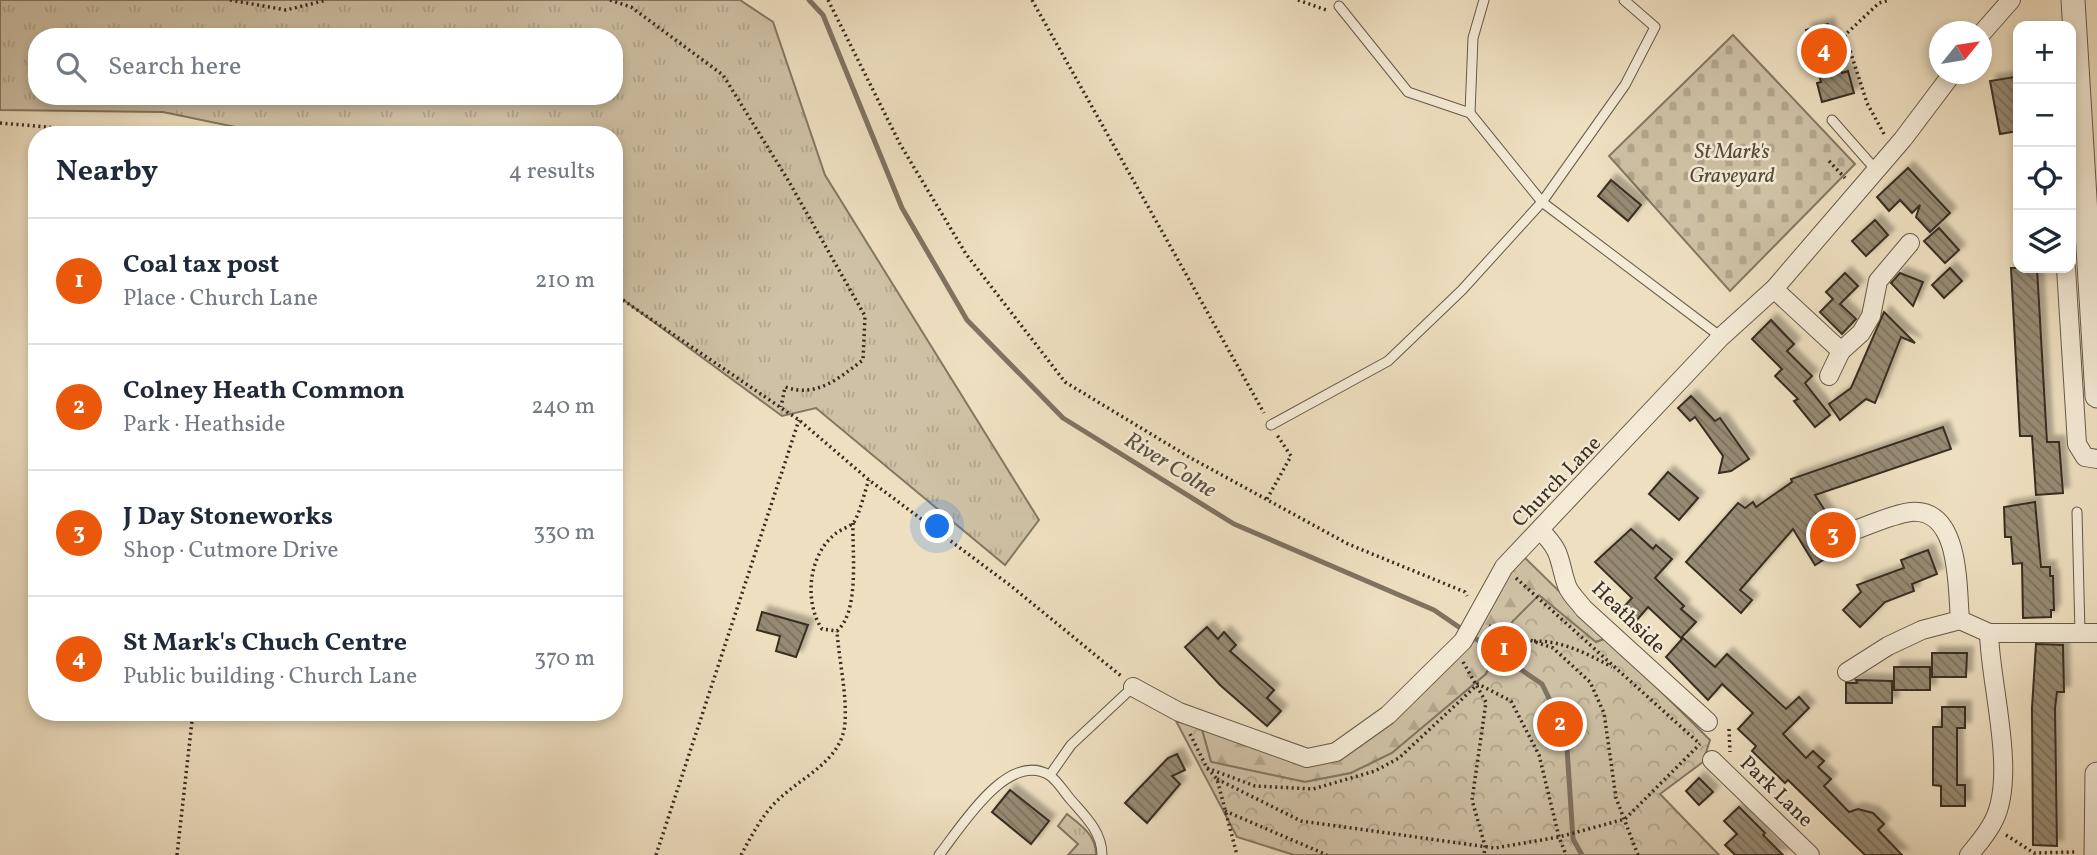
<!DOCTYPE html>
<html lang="en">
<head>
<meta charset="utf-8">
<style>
  :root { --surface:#fff; --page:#f6f6f7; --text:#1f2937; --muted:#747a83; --line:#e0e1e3; --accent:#ea580c }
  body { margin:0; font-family:Vollkorn,serif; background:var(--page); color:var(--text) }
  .controls { position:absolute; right:21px; top:21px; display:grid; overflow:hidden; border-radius:14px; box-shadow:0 4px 10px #0003 }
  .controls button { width:63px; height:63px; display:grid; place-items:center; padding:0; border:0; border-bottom:2px solid var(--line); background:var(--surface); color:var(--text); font:35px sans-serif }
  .compass { position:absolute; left:1929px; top:21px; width:63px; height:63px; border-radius:50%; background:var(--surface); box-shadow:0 4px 10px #0003; rotate:60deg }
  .you { position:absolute; left:938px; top:527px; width:24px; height:24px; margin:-18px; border:5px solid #fff; border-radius:50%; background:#1a73e8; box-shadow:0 0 0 10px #1a73e833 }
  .badge { display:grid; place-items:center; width:46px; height:46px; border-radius:50%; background:var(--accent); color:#fff; font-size:23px; font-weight:700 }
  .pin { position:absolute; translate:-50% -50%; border:4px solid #fff; box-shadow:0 2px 7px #0006 }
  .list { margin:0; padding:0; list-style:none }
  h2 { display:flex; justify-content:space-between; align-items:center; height:91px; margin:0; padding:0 28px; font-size:30px }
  h2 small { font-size:23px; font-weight:400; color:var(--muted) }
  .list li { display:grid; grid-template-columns:46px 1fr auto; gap:21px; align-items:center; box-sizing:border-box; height:126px; padding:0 28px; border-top:2px solid var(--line) }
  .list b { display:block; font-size:26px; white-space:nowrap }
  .list p { margin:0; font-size:23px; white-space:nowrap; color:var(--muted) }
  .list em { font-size:23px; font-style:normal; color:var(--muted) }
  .icon { flex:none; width:38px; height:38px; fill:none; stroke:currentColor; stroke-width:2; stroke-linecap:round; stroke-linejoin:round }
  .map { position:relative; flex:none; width:2097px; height:855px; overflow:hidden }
  .search { position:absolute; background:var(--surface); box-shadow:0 4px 10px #0003; left:28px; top:28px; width:595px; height:77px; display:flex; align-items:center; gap:18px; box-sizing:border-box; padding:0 24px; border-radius:28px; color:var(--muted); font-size:26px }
  .panel { position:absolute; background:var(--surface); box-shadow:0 4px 10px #0003; left:28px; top:126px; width:595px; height:595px; border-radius:28px }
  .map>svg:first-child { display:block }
  .grass { fill:url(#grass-tufts); stroke:#847762; stroke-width:2; fill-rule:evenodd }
  .forest { fill:url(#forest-firs); stroke:#847762; stroke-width:2 }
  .cemetery { fill:url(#cemetery-stones); stroke:#847762; stroke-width:2 }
  .park { fill:url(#park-crowns); stroke:#847762; stroke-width:2 }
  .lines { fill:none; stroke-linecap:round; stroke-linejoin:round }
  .stream { stroke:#807360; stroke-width:5 }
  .building { fill:url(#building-back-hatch); stroke:#382d20; stroke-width:2; filter:url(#shadow) }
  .service-casing { stroke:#665a48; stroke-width:11 }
  .minor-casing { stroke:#665a48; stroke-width:20 }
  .tertiary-casing { stroke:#665a48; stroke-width:25 }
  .path { stroke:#382d20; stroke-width:3.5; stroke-dasharray:2 3.5; stroke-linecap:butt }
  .service { stroke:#f4ead6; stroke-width:9 }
  .minor { stroke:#f4ead6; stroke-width:18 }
  .tertiary { stroke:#f4ead6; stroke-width:23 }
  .labels { text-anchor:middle; stroke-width:5; stroke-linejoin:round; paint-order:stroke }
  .park-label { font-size:21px; font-style:italic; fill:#564b3b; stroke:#f4ead6 }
  .street-label { font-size:21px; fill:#382d20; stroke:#f4ead6 }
  .water-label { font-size:23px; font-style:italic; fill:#5c5040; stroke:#f4ead6 }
</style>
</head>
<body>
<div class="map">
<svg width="2097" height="855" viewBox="0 0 2097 855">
  <defs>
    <pattern id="grass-tufts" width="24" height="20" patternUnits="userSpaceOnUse" patternTransform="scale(1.75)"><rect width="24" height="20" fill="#cfc1a5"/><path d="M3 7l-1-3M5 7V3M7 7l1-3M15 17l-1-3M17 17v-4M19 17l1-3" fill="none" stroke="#b2a68e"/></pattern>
    <pattern id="forest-firs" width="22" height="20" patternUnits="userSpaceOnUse" patternTransform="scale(1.75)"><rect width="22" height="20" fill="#cfc1a5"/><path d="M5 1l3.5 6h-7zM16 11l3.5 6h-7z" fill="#b2a68e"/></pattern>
    <pattern id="cemetery-stones" width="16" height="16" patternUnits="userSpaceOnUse" patternTransform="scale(1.75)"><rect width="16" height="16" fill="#cfc1a5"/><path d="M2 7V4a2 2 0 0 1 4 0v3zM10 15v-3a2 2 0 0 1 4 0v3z" fill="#b2a68e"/></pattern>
    <pattern id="park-crowns" width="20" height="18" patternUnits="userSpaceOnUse" patternTransform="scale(1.75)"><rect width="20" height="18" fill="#cfc1a5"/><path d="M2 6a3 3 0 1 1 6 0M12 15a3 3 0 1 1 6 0" fill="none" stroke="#b2a68e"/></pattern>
    <pattern id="building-back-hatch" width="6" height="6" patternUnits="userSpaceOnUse" patternTransform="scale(1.75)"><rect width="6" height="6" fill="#978a73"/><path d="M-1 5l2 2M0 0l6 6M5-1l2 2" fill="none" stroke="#7c715e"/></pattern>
    <filter id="shadow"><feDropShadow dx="6" dy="-6" stdDeviation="2" flood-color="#0004"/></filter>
  </defs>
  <rect width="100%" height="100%" fill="#eedfc0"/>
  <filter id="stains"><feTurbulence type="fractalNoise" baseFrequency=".00286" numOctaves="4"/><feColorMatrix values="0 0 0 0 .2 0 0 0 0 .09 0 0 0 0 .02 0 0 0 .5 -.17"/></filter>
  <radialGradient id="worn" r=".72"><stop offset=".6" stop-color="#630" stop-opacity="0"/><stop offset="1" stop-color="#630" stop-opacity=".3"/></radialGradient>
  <g class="grass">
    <path d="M0,0H740L773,22L825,175L1039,520L1005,565L816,408L782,416L614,293V135H274L163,112L0,110ZM37,37H614V96H37Z"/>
    <path d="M1067,814C1082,826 1096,835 1096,855H1068L1078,844L1058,826Z"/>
  </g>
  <path class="forest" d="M1523,556L1607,638L1596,642L1513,621L1486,674L1392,753L1351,773L1305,782L1211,762L1201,726L1257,749L1344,756L1388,726L1455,661L1505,578Z"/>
  <path class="cemetery" d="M1733,35L1855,164L1730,291L1609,156Z"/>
  <path class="park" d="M1539,595L1596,642L1607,638L1710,740L1703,762L1660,794L1719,855H1294L1237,837L1176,721L1201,726L1211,762L1305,782L1351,773L1392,753L1486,674L1513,621Z"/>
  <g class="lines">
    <path class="stream" d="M809,0L823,15L902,208L967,320L1063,418L1234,524L1434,610L1542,684L1566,733L1573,839L1582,855"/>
  </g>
  <g class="building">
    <path d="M1828,24L1842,73L1848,71L1854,93L1822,102L1817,83L1821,82L1806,30Z"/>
    <path d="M2014,77L2018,88V131L2000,134L1990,81Z"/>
    <path d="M1908,168L1950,213L1930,232L1916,217L1920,205L1912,213L1900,200L1889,211L1877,197Z"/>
    <path d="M1611,180L1641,205L1628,221L1598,196Z"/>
    <path d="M1875,220L1888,235L1866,256L1852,241Z"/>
    <path d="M1939,228L1959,250L1945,263L1924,241Z"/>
    <path d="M1950,268L1962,281L1944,298L1932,285Z"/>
    <path d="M2011,268H2037L2047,442H2059L2063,493L2036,495L2032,436H2020Z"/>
    <path d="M1845,273L1858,286L1840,304L1856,319L1842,334L1820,312L1833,299L1826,292Z"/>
    <path d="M1900,273L1923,282L1913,306L1891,283Z"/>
    <path d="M1884,312L1915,343L1901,337L1875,403L1866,399L1840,420L1829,404L1851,388Z"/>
    <path d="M1771,320L1794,344L1787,351L1812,376L1805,383L1830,415L1815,427L1794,401L1798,399L1775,376L1782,369L1752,339Z"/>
    <path d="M1691,396L1715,421L1720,418L1749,459L1731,471L1719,473L1723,456L1695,417L1690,421L1678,408Z"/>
    <path d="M1943,427L1951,449L1815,495L1847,545L1815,565L1793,529L1740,590L1752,600L1741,613L1686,562L1738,503L1745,508L1753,502L1756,507L1792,482L1791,479Z"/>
    <path d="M1668,472L1698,498L1679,520L1649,494Z"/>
    <path d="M2035,502L2041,567H2050V576H2053L2054,610H2051V617L2023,618L2022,563L2013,564L2011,537H2005L2004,507Z"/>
    <path d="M1631,529L1653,549L1656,545L1672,559L1655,578L1684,606L1681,609L1696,622L1681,638L1648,607L1636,621L1622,609L1632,598L1595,562Z"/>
    <path d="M1928,550L1937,574L1912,584L1914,591L1885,602L1860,627L1843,610L1861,592L1857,585L1904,568L1901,560Z"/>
    <path d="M762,612L808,625L796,657L776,651L780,636L757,630Z"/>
    <path d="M1207,627L1218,639L1224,632L1236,645L1230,651L1274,690L1267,698L1281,711L1267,726L1220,685L1185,647Z"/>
    <path d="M1683,638L1715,667L1727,654L1786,709L1799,697L1809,708L1783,734L1806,758L1813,751L1824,761L1818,767L1831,779L1824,786L1849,812L1858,809L1873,813L1884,824L1878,830L1902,855H1865L1788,780L1785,783L1752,751L1756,746L1738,729L1753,713L1722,684L1708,700L1666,657Z"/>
    <path d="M2036,644L2063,645L2064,692H2057L2055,708L2057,846L2033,845L2032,708Z"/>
    <path d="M1932,653H1967L1966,677H1932Z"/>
    <rect x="1894" y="667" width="36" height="23"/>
    <path d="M1856,680L1892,681V703H1846V683H1857Z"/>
    <path d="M1942,707H1965V728H1957V785H1965V806H1941V786L1933,785V727H1942Z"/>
    <path d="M1177,754L1185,770L1172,776L1180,784L1147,823L1125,803L1168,758Z"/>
    <path d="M1699,778L1713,792L1699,805L1686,791Z"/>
    <path d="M1010,790L1049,821L1031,844L992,812Z"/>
    <path d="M1739,807L1765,833L1763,835L1783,855H1735L1725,845L1737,834L1724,821Z"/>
  </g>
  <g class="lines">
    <g class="service-casing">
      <g id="service">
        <path d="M1339,6L1408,92L1470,113L1542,202L1721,337"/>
        <path d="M1470,113L1473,38L1484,0"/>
        <path d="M1832,120L1876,170"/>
        <path d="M1271,425L1388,361L1462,290L1542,202L1625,85L1655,27L1624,0"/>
        <path d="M2077,512L2080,633"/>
        <path d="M1050,775L1071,745L1133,687"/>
        <path d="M939,855C960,829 1007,750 1049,775C1057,780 1064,792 1071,800C1085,816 1102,832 1102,855"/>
      </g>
    </g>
    <g class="minor-casing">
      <g id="minor">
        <path d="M1982,33L2011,0"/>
        <path d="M2066,268L2077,444L2085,457L2097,459"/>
        <path d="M1774,289L1841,351L1861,333L1871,316L1878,281L1910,243"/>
        <path d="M1829,376L1841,351"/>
        <path d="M1858,529C1874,523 1894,514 1911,512C1961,508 1957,588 1960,620"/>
        <path d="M1541,531C1563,553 1558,560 1567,586C1570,594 1579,602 1584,609L1708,722"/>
        <path d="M1847,672L1888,646L1922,630L1960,620L1989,633H2097"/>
        <path d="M1133,687L1179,712L1307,758L1336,752L1388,715L1463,641L1504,567L1721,337L1774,289L1903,139L1952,74"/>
        <path d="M1712,760L1810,855"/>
        <path d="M1969,855C1978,844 1988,833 1994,820C2017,774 1990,684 1989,633"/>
      </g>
    </g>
    <g class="tertiary-casing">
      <g id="tertiary">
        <path d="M2073,0L2097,396"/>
        <path d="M2096,855L2097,774"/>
      </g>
    </g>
    <g class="path">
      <path d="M230,0L286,10L327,0"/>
      <path d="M610,0L631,7L723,75L788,180L865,316L863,360C839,378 817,398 785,387L781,407"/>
      <path d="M828,0L900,144L966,254L1065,382L1189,457L1348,544L1465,592L1467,596"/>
      <path d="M1032,0L1264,413"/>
      <path d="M1298,0L1329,11"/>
      <path d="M0,123L140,135"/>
      <path d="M1884,134L1867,103L1845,35L1879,3L1890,0"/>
      <path d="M1829,161L1845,178"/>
      <path d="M614,294L799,420L869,480L1011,586L1121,676"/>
      <path d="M1267,499L1291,456L1277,435"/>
      <path d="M853,523C852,552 860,611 837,631L822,629C804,602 808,556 835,534C841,529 850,527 854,522C861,510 864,493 869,480"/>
      <path d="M1516,578L1700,744"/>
      <path d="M1489,626L1553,648L1590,682L1604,713L1616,798L1638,855"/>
      <path d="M1534,641C1563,641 1586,653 1612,667"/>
      <path d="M1463,662L1486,702L1472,800L1485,846L1484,855"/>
      <path d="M1729,729L1730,752"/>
      <path d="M1190,734L1207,768L1217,779L1237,855"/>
      <path d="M1207,768L1255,786L1313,789L1375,771L1399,758L1478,684L1511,701L1539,755L1559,837L1566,855"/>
      <path d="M1217,779L1301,821L1495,848L1559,837L1625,819L1700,744"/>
      <path d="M1225,811L1327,855"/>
      <path d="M2006,835L2034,853L2076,852"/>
      <path d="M177,855L193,712"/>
      <path d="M656,855L799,420"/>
      <path d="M741,855C752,835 763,813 780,798C805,775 842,760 845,723C847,693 839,661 837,631"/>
    </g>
    <use href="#service" class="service"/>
    <use href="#minor" class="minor"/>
    <use href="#tertiary" class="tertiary"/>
  </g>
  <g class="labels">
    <g class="park-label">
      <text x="1732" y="158">St Mark's<tspan x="1732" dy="24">Graveyard</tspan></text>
    </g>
    <g class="street-label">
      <text transform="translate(1556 481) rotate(-46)" y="7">Church Lane</text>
      <text transform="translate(1629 617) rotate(44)" y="7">Heathside</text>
      <text transform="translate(1777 791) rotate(44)" y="7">Park Lane</text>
    </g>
    <g class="water-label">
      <text transform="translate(1171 464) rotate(32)" y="8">River Colne</text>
    </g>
  </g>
  <rect width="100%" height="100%" filter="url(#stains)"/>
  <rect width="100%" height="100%" fill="url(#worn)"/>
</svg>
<div class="controls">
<button>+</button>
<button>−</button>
<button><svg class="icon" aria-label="locate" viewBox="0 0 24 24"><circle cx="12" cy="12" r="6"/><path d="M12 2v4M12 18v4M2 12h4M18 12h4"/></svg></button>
<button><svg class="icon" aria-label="layers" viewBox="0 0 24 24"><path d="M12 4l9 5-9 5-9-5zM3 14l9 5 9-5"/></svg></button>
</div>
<svg class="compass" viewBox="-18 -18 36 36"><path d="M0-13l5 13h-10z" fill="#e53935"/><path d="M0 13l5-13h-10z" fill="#747a83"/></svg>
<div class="you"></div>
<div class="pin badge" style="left:1504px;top:649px">1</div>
<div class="pin badge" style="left:1560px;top:724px">2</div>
<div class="pin badge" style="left:1833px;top:535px">3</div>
<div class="pin badge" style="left:1824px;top:51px">4</div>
<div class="search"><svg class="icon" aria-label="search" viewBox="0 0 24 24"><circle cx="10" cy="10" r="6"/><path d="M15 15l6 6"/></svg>Search here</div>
<section class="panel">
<h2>Nearby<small>4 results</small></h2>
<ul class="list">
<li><span class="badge">1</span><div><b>Coal tax post</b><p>Place · Church Lane</p></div><em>210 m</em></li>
<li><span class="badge">2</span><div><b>Colney Heath Common</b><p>Park · Heathside</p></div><em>240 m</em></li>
<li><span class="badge">3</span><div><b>J Day Stoneworks</b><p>Shop · Cutmore Drive</p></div><em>330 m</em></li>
<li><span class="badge">4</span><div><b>St Mark's Chuch Centre</b><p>Public building · Church Lane</p></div><em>370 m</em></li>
</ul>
</section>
</div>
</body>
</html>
